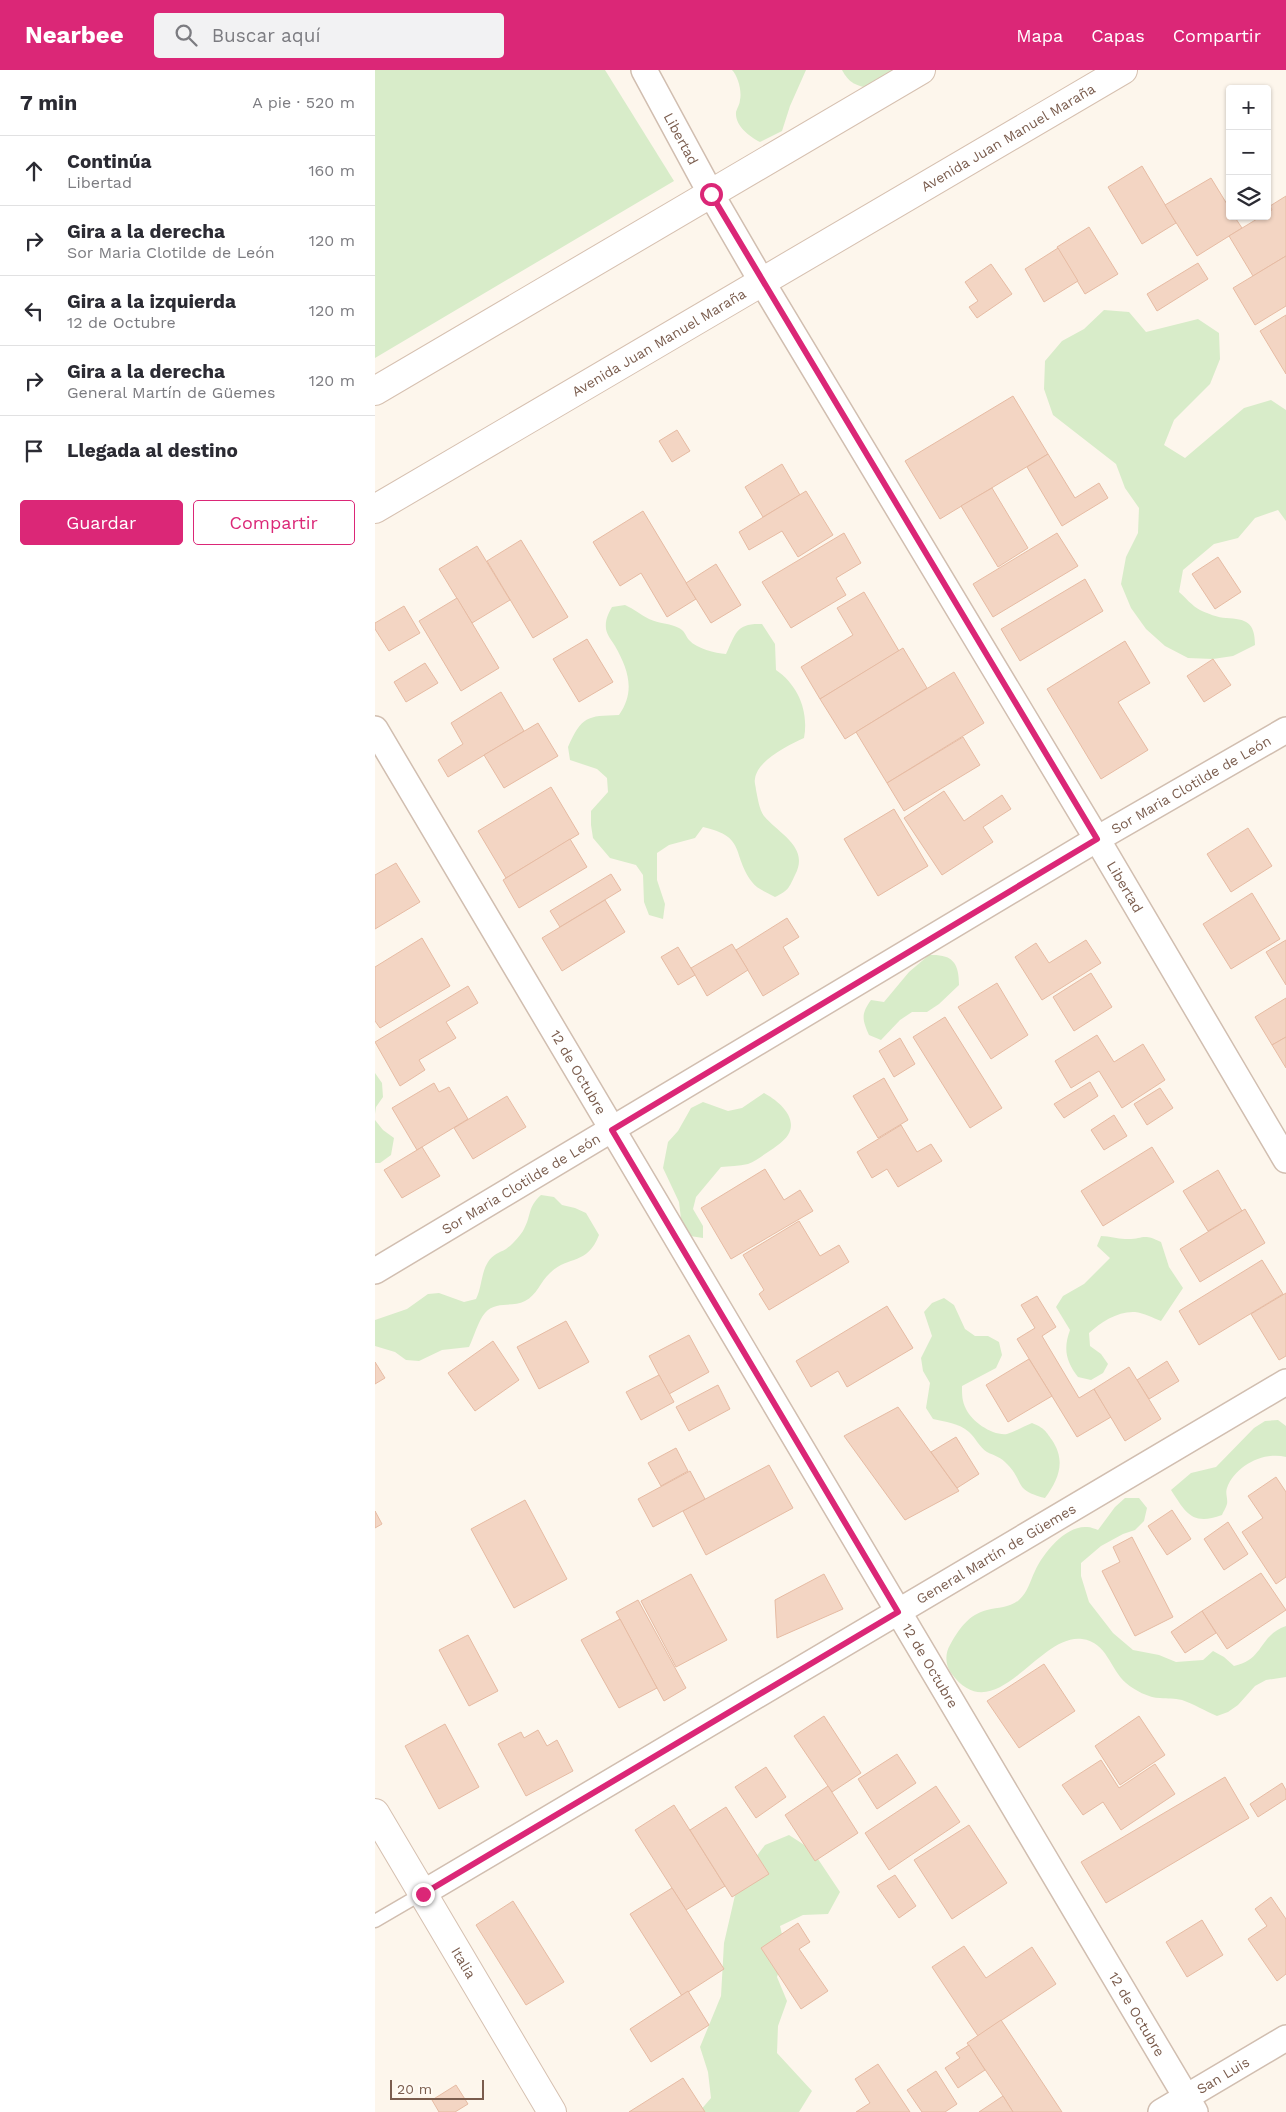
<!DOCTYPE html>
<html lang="es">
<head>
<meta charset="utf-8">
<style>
  :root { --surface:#fff; --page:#f2f2f3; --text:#2b2b33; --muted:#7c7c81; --line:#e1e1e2; --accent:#db2777 }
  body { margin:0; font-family:"Work Sans",sans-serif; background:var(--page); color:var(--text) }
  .controls { position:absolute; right:15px; top:15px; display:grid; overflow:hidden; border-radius:5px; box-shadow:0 1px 4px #0004 }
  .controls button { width:45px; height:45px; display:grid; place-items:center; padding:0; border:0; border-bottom:1px solid var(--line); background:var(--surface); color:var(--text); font:25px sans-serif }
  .scale { position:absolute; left:15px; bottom:12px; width:94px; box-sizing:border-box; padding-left:5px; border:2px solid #7a5c4d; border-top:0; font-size:14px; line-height:18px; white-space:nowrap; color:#7a5c4d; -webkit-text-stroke:4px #fffaf3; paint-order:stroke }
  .stop { position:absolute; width:15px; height:15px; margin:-11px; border:4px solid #db2777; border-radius:50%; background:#fff }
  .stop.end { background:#db2777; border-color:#fff; box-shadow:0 1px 5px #0008 }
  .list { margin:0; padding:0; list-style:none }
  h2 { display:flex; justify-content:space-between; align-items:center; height:65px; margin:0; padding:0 20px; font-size:21px }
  h2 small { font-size:16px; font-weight:400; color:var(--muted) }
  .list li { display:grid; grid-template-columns:32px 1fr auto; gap:15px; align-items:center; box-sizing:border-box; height:70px; padding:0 20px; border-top:1px solid var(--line) }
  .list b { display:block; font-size:19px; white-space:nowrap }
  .list p { margin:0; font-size:16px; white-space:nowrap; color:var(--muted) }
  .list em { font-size:16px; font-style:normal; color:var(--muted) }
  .actions { display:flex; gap:10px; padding:15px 20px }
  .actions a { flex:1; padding:11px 0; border:1px solid var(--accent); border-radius:5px; text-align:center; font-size:18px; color:var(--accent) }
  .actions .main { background:var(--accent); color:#fff }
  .icon { flex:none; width:28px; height:28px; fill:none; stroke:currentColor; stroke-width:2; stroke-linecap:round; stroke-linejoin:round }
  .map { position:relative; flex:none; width:911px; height:2042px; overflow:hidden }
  header { display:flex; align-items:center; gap:30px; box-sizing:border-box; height:70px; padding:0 25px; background:var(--accent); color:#fff }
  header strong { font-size:24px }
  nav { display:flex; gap:28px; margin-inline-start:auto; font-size:18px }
  .search { width:350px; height:45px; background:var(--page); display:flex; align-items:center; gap:12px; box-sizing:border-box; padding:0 18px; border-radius:5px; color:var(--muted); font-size:19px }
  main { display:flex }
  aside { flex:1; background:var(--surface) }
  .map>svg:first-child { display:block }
  .green { fill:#d8ecc9 }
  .building { fill:#f3d5c3; stroke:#e6bba3 }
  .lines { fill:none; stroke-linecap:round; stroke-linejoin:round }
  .lane-casing { stroke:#d1beb0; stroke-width:15 }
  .street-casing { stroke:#d1beb0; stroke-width:28 }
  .secondary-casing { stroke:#d6c0b0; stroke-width:30 }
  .lane { stroke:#fff; stroke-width:12 }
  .street { stroke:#fff; stroke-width:25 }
  .secondary { stroke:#fff; stroke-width:28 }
  .route { stroke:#db2777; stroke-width:6 }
  .labels { text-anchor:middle; stroke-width:5; stroke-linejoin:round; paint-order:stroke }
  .street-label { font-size:14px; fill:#7a5c4d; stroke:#fffaf3 }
</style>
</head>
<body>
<header>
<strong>Nearbee</strong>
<div class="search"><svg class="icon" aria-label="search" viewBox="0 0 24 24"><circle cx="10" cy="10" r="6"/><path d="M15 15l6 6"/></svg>Buscar aquí</div>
<nav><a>Mapa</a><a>Capas</a><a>Compartir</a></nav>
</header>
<main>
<aside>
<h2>7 min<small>A pie · 520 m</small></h2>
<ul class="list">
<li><svg class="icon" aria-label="ahead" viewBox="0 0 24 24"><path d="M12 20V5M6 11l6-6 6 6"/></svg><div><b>Continúa</b><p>Libertad</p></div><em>160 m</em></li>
<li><svg class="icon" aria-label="right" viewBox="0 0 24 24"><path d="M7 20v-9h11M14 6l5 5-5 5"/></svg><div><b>Gira a la derecha</b><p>Sor Maria Clotilde de León</p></div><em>120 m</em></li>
<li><svg class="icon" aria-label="left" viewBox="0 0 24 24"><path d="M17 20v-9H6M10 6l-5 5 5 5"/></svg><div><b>Gira a la izquierda</b><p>12 de Octubre</p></div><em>120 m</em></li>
<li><svg class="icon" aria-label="right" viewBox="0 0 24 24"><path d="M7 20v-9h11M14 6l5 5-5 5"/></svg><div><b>Gira a la derecha</b><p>General Martín de Güemes</p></div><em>120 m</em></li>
<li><svg class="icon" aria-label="arrive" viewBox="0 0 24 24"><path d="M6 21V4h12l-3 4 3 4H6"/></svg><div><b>Llegada al destino</b></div></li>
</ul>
<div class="actions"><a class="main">Guardar</a><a>Compartir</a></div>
</aside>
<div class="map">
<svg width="911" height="2042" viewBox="0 0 911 2042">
  <rect width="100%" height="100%" fill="#fdf6ec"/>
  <g class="green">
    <path d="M0,0H230L299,111L0,288Z"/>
    <path d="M357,0H431L415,36L407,61L385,72C374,66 360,56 361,42C362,38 365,34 365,30C367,21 363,6 357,0Z"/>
    <path d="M467,0H520L495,18C481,16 474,13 467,0Z"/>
    <path d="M729,240L754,242L771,262L823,249L844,263L845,289L835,314L799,350L789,375L810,388L869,338L896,330L911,340V451L903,440L880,448L863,468L839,474L808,500L804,522C810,527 817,536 825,540C831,543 844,548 851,548C871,549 880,552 880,575L858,586L838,589L813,588L790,576L771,559L756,538L746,514L751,487L763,463L764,438L750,418L741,394L678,345L669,319L670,291L687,271L709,259Z"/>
    <path d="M250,535C259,539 266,545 274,549C284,554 295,553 304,558C310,561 310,565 314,570C322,579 340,583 351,584C361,563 361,553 387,554L400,574L401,600C423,615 434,641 429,668C414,675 382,690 380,709C379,712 381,717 381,720C383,729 384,739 389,746C404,764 435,777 420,805C414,818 413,821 400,827C393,823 382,819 377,812C356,783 372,767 328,757L320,768L294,775L282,783V810L290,834L288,849L274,845L269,832L268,805L261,795L235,788L218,768L216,755V741L233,722L232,708L222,699L195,690L193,677C207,646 212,646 244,645C261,621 253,599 240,576C237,571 232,565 231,559C230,550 233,544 237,537Z"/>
    <path d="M554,885C577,884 584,892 584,915L564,934L552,942H537L525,950L506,970L494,965C487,949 486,944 496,930L509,932L534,902Z"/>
    <path d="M0,1003L7,1013L8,1027L1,1037L0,1044Z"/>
    <path d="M389,1023C402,1030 424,1047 413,1065C409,1071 402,1076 396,1080C388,1085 381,1091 373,1094C364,1096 354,1096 346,1097L321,1127L318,1139L328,1156V1168L315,1166L307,1157L304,1132L288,1098L293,1072L303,1061L316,1038L328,1032L353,1041L367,1038Z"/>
    <path d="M0,1050L8,1060L19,1068L16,1085L5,1093H0Z"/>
    <path d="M166,1125L179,1127L187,1135L200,1138L211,1143L224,1165C212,1196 193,1185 175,1203C165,1212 162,1225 150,1231C137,1238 121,1230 110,1243C103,1251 99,1267 94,1277L67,1280L44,1291L31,1290L20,1282L0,1276V1250L32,1239L53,1224L64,1223L89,1232L101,1229C107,1217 106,1203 113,1192C118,1184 124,1183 131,1179C137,1175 146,1165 149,1159C157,1144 152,1138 166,1125Z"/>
    <path d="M726,1166C735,1166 742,1169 750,1169C768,1170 767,1162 786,1172L794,1197L808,1218L786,1251C778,1248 769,1243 760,1242C743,1241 726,1252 714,1263L715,1276L726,1284L733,1294L728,1303L716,1310L703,1307C691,1291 688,1279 695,1260L681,1237L688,1226L709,1214L735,1188L722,1176Z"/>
    <path d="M569,1228L579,1235L590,1259L600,1266H613L624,1272L627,1285L621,1298L587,1316C587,1325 587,1331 591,1339C597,1352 618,1366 632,1364C640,1362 649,1356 657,1353C669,1358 670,1360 677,1370C691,1391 684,1409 670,1428C638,1420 650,1412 632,1394C626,1387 620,1386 612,1382C604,1377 601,1368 594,1362C584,1353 570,1352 558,1349L551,1338L555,1313L548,1301L546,1288L557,1266L549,1242L557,1233Z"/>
    <path d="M903,1350L911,1356V1387C889,1381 860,1396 852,1418C850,1423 853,1429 852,1434C851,1438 848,1442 847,1445C817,1456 811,1443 796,1420L816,1403L841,1397L879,1358L890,1351Z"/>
    <path d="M750,1428H764L772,1438L769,1451L760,1460L748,1464L726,1476L706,1493V1506L714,1532L738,1563L758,1580L784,1585L801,1592L828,1590L838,1581L849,1587L859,1596C890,1589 883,1566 911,1556V1607L891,1610L880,1616L863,1635L853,1642L842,1646C830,1641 819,1634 807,1630C799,1628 793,1629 785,1628C774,1628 759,1620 751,1613C735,1599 732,1572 707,1569C663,1563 620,1663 576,1603C570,1595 570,1583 575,1575C584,1559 593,1545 612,1540C624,1537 634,1538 644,1530C653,1522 655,1511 660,1501C668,1483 691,1455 712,1457C716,1457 720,1459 723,1460L740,1437Z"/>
    <path d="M414,1765L437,1780L465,1822L453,1844L428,1845L405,1856L411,1881L402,1907L412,1931L403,1956L402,1983L437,2021L424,2042H324L336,2028L333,2002L325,1977L346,1926L349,1873L361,1821L374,1796L390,1775Z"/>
  </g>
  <g class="building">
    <path d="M767,96L801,153L767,174L733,117Z"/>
    <path d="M836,108L855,139V146H859L867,158L822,186L790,135Z"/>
    <path d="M911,126V186L878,206L854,166L887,146H892V143L897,140L895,136Z"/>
    <path d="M714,157L743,204L710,224L682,177Z"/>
    <path d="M683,178L703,211L669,232L650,199Z"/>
    <path d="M911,186V236L880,255L858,218Z"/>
    <path d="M823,193L833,209L782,241L772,224Z"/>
    <path d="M616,194L637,224L602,248L594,237L603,231L590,212Z"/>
    <path d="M911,245V304L885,261Z"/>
    <path d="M638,326L673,384L565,449L530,391Z"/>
    <path d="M302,360L315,381L297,392L284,371Z"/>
    <path d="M673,384L700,428L724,413L733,428L687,456L652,397Z"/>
    <path d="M407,394L425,425L388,447L370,417Z"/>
    <path d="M617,418L653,478L623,497L586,436Z"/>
    <path d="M431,421L458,465L423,487L407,461L374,480L364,462Z"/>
    <path d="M268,441L321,529L292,547L266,503L245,516L218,472Z"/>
    <path d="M469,463L486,493L461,508L471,525L416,558L387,512Z"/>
    <path d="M682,463L703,496L618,547L598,514Z"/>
    <path d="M146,470L193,547L158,568L112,491Z"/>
    <path d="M102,476L135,530L97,553L64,499Z"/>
    <path d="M843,487L866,522L840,539L817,504Z"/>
    <path d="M341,494L366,535L336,553L311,513Z"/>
    <path d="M710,509L728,541L645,591L626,559Z"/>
    <path d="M489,522L524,581L445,629L426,597L478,565L462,538Z"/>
    <path d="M82,528L124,598L86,621L44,551Z"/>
    <path d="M29,536L45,563L14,581L0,559V553Z"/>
    <path d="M212,569L238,612L204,632L178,589Z"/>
    <path d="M750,571L775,613L743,632L773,680L726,709L672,619Z"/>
    <path d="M528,578L552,618L470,669L445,629Z"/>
    <path d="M838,589L856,615L829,632L812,606Z"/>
    <path d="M50,593L63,613L31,632L19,612Z"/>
    <path d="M579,602L609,653L512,713L481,662Z"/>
    <path d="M126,622L149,661L73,707L63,690L88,674L76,653Z"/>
    <path d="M163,653L183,686L129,718L109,685Z"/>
    <path d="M588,667L605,695L529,741L512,713Z"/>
    <path d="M176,717L204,764L131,808L103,761Z"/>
    <path d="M569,721L589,751L627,725L636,739L608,757L618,772L567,805L529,748Z"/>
    <path d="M519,739L553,796L503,826L469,769Z"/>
    <path d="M873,758L897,796L856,822L832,784Z"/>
    <path d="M195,769L212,797L144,838L128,810Z"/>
    <path d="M21,793L45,832L0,859V805Z"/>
    <path d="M236,804L246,820L185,857L175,841Z"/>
    <path d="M877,823L905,869L856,899L828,854Z"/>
    <path d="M230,830L250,862L187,901L167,868Z"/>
    <path d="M412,848L424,867L408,877L424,904L388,926L361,880Z"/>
    <path d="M47,868L75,916L5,958L0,951V897Z"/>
    <path d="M711,870L726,893L667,930L640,887L661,873L674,893Z"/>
    <path d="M911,870V915L891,882Z"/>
    <path d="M357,874L373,900L332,926L316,898Z"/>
    <path d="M303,877L320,905L303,915L286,887Z"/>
    <path d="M716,903L737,937L699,961L678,927Z"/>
    <path d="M622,913L653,965L616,989L583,937Z"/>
    <path d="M93,916L103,933L71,952L81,968L44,990L50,1000L25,1016L0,972Z"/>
    <path d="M911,928V967L897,975L880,947Z"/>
    <path d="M570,947L627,1038L595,1058L538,967Z"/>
    <path d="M722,965L739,992L768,974L790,1010L747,1038L724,1001L696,1018L680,991Z"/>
    <path d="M911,967V998L897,975Z"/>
    <path d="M525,968L540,994L519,1007L504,981Z"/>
    <path d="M509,1008L533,1050L503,1068L478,1026Z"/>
    <path d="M715,1012L723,1026L689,1048L679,1034Z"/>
    <path d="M59,1013L64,1022L74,1017L93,1049L42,1080L17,1038Z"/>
    <path d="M785,1018L798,1038L772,1055L759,1034Z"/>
    <path d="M132,1026L151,1057L98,1089L79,1058Z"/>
    <path d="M739,1045L752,1066L729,1080L716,1060Z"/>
    <path d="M526,1055L542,1082L556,1074L567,1091L523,1117L512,1099L497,1108L482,1082Z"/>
    <path d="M47,1077L65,1106L27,1128L9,1100Z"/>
    <path d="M777,1077L799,1112L728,1156L706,1121Z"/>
    <path d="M390,1099L409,1130L425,1120L438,1141L356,1189L326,1138Z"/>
    <path d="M843,1100L867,1141L833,1161L808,1121Z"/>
    <path d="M870,1139L890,1173L825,1212L805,1179Z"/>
    <path d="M424,1151L445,1186L464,1175L474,1192L394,1240L384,1224L389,1220L368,1185Z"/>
    <path d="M887,1190L908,1224L824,1275L804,1241Z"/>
    <path d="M911,1223V1286L904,1290L876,1244Z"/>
    <path d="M662,1226L681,1257L667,1266L704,1328L719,1319L736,1347L702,1367L642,1269L660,1258L646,1235Z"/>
    <path d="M512,1236L538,1278L472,1317L463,1301L436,1317L421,1291Z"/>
    <path d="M191,1251L214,1292L164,1319L142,1277Z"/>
    <path d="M314,1265L334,1302L294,1324L274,1286Z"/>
    <path d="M118,1271L144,1310L100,1341L73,1303Z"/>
    <path d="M654,1289L677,1326L633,1352L611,1315Z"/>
    <path d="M792,1291L804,1311L774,1329L762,1310Z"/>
    <path d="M0,1292L10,1308L0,1314Z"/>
    <path d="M754,1297L786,1349L750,1371L719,1319Z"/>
    <path d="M284,1305L299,1332L266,1350L251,1322Z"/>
    <path d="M343,1315L355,1339L314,1361L301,1337Z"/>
    <path d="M523,1337L584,1421L530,1450L469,1366Z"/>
    <path d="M581,1367L604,1404L582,1418L556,1382Z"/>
    <path d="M301,1378L313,1401L286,1416L273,1393Z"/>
    <path d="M394,1395L418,1438L331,1485L308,1441Z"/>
    <path d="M315,1401L330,1429L278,1457L263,1429Z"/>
    <path d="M901,1407L911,1422V1507L901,1514L867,1462L888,1448L873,1426Z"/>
    <path d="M150,1430L192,1509L139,1538L96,1459Z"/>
    <path d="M797,1440L816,1469L792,1485L773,1456Z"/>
    <path d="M0,1441L7,1454L0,1458Z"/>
    <path d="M853,1452L873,1484L849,1500L829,1469Z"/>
    <path d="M757,1467L798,1547L760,1566L727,1501L745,1492L738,1477Z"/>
    <path d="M886,1503L911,1540L852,1579L827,1541Z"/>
    <path d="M316,1504L352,1570L301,1597L266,1531Z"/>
    <path d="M449,1504L468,1539L402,1568L400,1530Z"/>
    <path d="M263,1530L311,1618L289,1631L241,1542Z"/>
    <path d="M827,1541L841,1563L810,1583L796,1562Z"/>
    <path d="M245,1549L282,1618L244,1638L206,1570Z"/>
    <path d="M93,1565L123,1621L94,1636L64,1580Z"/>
    <path d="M669,1594L700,1641L644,1678L612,1631Z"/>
    <path d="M449,1646L486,1703L457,1722L419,1666Z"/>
    <path d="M764,1646L790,1685L745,1715L720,1676Z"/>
    <path d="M70,1654L104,1717L64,1739L30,1676Z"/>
    <path d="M163,1660L172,1676L182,1670L198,1701L151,1726L123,1674L146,1662L149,1668Z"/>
    <path d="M522,1684L541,1713L502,1739L483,1709Z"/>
    <path d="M726,1690L744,1718L780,1694L800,1724L746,1760L728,1732L708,1745L687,1715Z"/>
    <path d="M391,1697L411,1727L381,1748L360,1717Z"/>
    <path d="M850,1707L874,1748L731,1833L706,1792Z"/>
    <path d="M907,1713L911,1720V1729L883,1747L875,1734Z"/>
    <path d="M453,1716L483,1763L440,1791L410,1745Z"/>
    <path d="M561,1716L585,1752L514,1800L490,1763Z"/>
    <path d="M299,1735L350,1816L311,1840L260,1760Z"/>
    <path d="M351,1737L394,1804L357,1827L315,1760Z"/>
    <path d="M594,1755L632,1813L577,1849L539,1790Z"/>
    <path d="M520,1805L541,1836L524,1848L502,1816Z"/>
    <path d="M297,1818L349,1899L307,1926L255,1844Z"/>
    <path d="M896,1827L911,1849V1904L902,1911L873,1869L892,1856L880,1839Z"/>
    <path d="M138,1831L189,1912L151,1935L101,1855Z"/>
    <path d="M827,1850L848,1885L812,1907L791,1872Z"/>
    <path d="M423,1853L435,1872L424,1879L453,1921L426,1939L386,1878Z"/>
    <path d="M589,1876L611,1908L657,1877L681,1914L603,1966L557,1897Z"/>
    <path d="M313,1921L334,1955L276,1992L255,1959Z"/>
    <path d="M626,1950L687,2042H638L628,2026L592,1973Z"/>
    <path d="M594,1975L610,2000L583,2018L570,1998L585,1988L581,1983Z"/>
    <path d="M503,1994L535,2042H481L495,2033L480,2009Z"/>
    <path d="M561,2001L582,2034L570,2042H547L532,2020Z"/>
    <path d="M308,2008L330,2042H254Z"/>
    <path d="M81,2015L93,2034L80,2042H64L57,2030Z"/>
    <path d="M628,2026L638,2042H604Z"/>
  </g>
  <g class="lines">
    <g class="lane-casing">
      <path id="lane" d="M0,1851L48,1823"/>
    </g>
    <g class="street-casing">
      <g id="street">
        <path id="s1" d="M269,0L336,124L387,212L722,769L911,1090"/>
        <path id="s2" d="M0,659L820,2042"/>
        <path id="s3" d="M0,1201L722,769L911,660"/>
        <path id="s4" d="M48,1823L911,1312"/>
        <path id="s5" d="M786,2042L911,1968"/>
      </g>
    </g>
    <g class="secondary-casing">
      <g id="secondary">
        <path d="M0,321L546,0"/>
        <path id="s6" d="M0,439L748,0"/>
        <path id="s7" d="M0,1743L177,2042"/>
      </g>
    </g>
    <use href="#lane" class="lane"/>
    <use href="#street" class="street"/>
    <use href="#secondary" class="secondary"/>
  </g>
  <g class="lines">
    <path class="route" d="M48,1824L523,1542L237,1060L722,769L336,124"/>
  </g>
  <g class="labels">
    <g class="street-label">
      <text dy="5" stroke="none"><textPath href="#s1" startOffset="78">Libertad</textPath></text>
      <text dy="5" stroke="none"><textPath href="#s6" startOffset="734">Avenida Juan Manuel Maraña</textPath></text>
      <text dy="5" stroke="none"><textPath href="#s6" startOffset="329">Avenida Juan Manuel Maraña</textPath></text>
      <text dy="5" stroke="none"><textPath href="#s3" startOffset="950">Sor Maria Clotilde de León</textPath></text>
      <text dy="5" stroke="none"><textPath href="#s1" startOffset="948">Libertad</textPath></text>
      <text dy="5" stroke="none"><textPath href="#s2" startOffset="399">12 de Octubre</textPath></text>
      <text dy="5" stroke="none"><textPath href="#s3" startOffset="170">Sor Maria Clotilde de León</textPath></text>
      <text dy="5" stroke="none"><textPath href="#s4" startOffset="666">General Martín de Güemes</textPath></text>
      <text dy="5" stroke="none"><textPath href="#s2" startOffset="1089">12 de Octubre</textPath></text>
      <text dy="5" stroke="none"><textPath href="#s7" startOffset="174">Italia</textPath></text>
      <text dy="5" stroke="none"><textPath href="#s2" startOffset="1494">12 de Octubre</textPath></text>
      <text dy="5" stroke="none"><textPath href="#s5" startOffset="72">San Luis</textPath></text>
    </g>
  </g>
</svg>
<div class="controls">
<button>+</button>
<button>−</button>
<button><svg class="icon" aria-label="layers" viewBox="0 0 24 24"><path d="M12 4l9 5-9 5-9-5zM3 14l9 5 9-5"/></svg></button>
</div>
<div class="scale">20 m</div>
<div class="stop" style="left:336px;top:124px"></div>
<div class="stop end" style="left:48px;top:1824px"></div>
</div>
</main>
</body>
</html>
